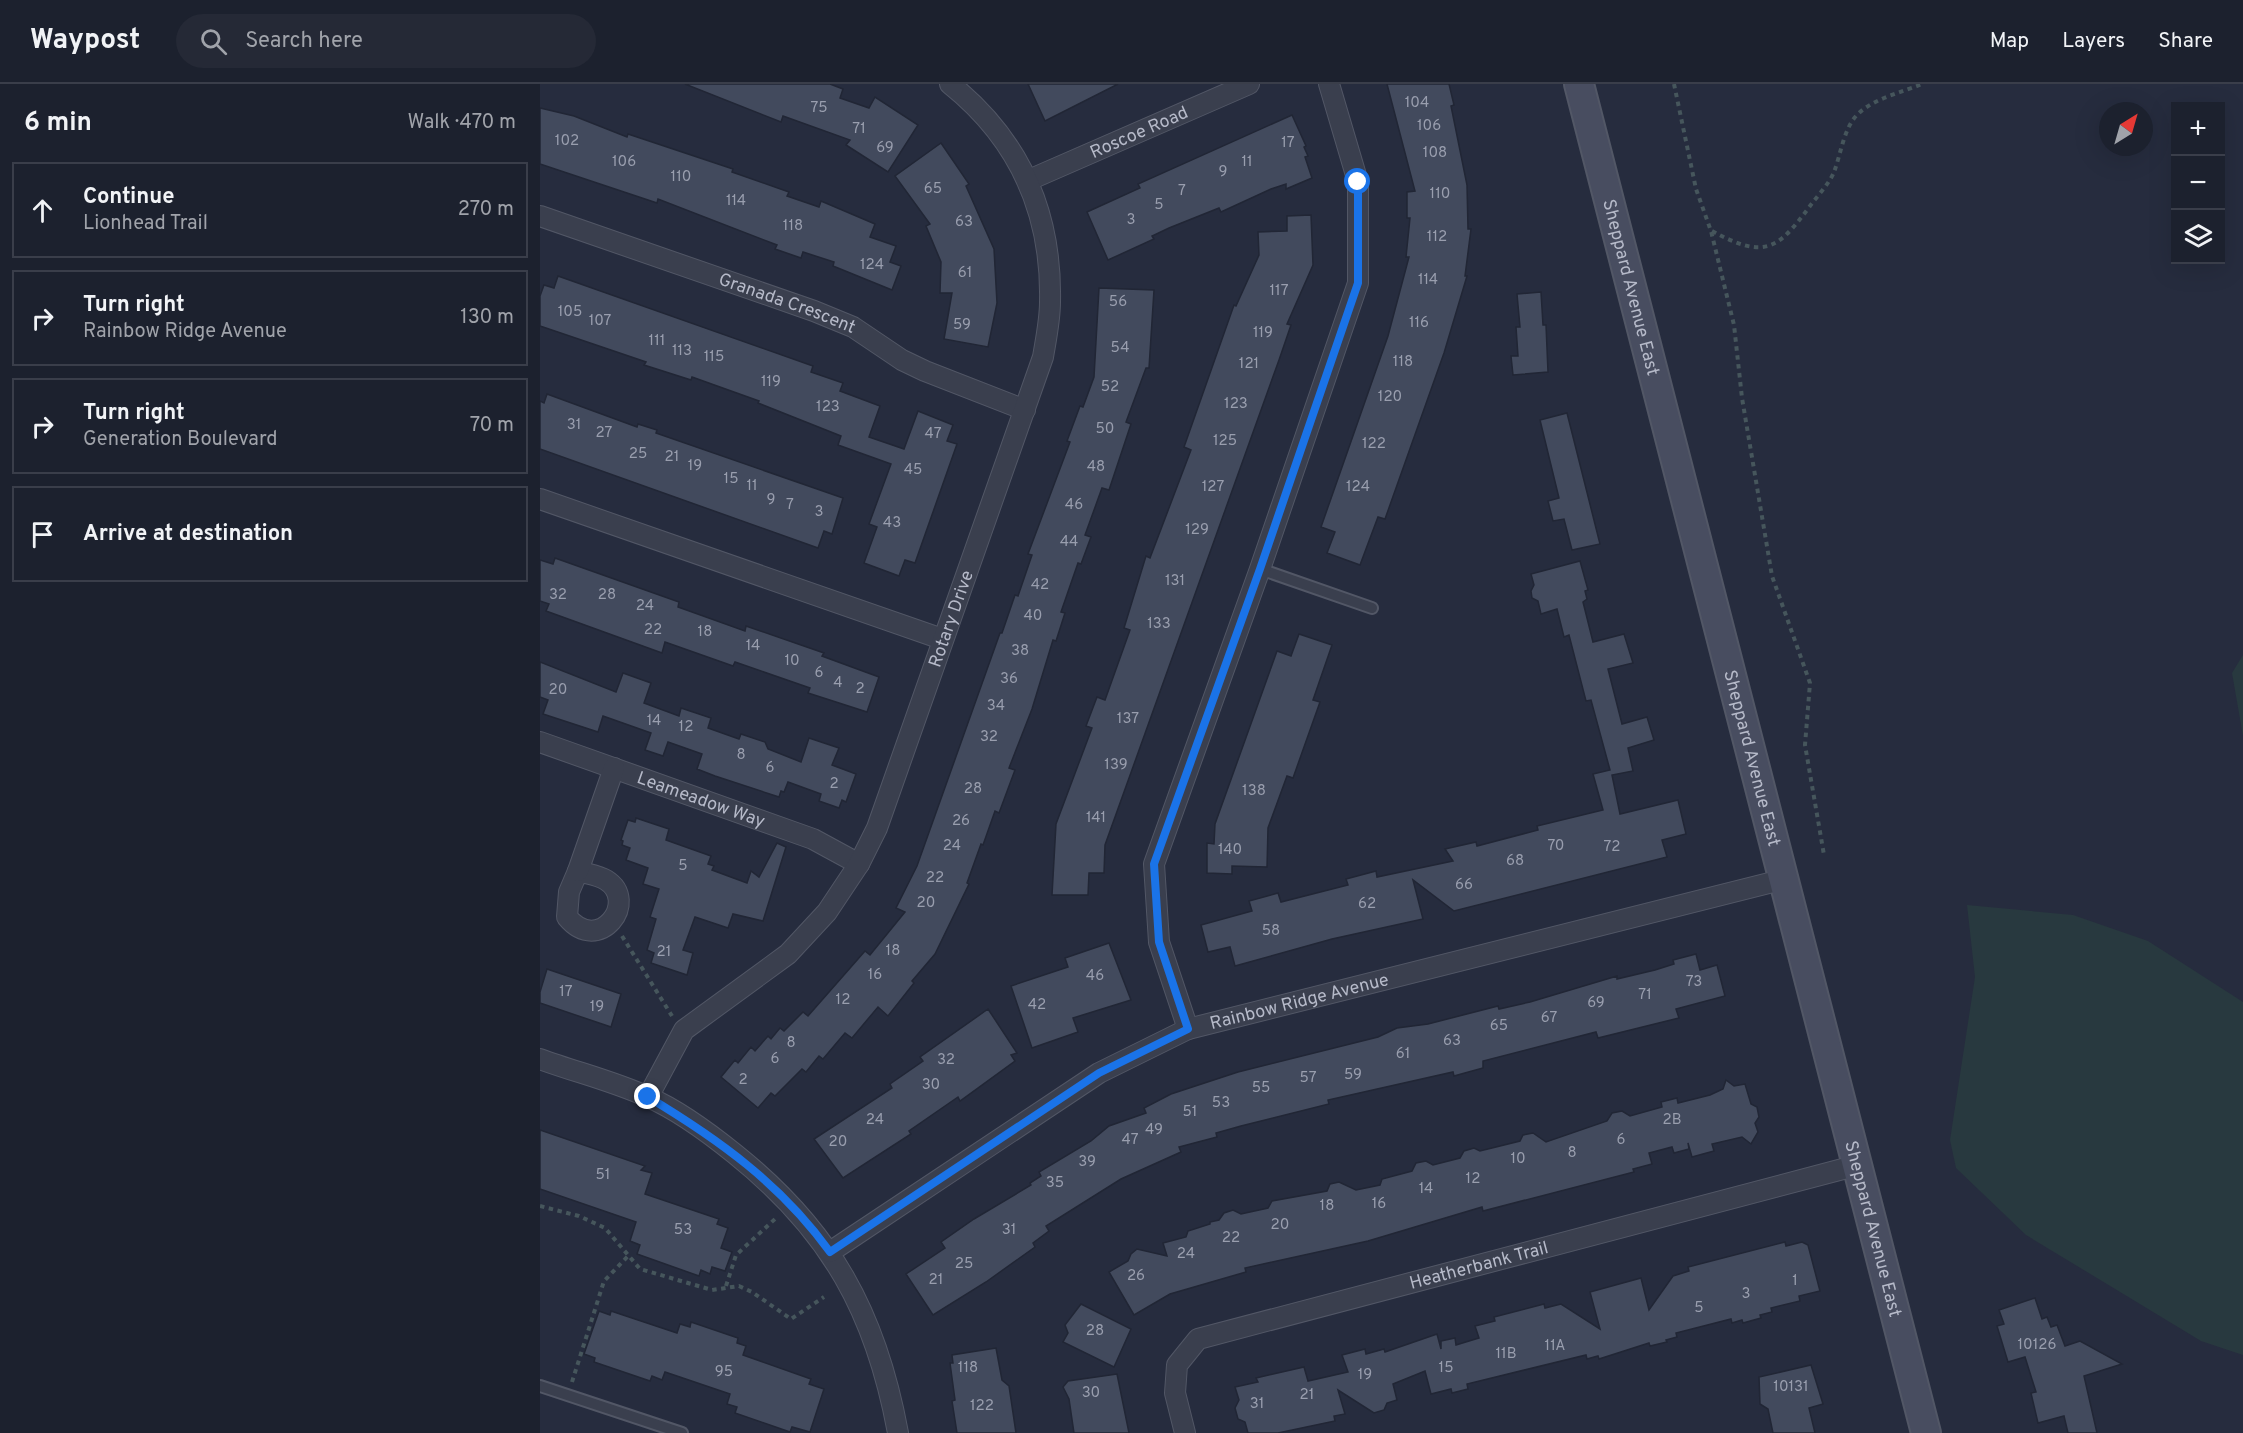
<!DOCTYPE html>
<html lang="en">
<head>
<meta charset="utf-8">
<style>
  :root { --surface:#1c212e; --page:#252936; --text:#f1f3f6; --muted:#a0a3aa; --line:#3a3e4a }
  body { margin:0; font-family:Overpass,sans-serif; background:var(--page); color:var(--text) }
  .controls { position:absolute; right:18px; top:18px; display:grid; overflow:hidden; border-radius:0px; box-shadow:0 6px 24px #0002 }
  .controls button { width:54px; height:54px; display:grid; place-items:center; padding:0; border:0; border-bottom:2px solid var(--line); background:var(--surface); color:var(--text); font:30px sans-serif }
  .compass { position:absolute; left:1559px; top:18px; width:54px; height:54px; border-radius:50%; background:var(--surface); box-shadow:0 6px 24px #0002; rotate:37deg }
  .stop { position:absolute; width:18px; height:18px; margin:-14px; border:4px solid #1a73e8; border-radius:50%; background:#fff }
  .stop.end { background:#1a73e8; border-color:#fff; box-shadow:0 2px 6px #0008 }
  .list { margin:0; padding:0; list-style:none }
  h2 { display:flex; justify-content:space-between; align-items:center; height:78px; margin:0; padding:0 24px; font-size:26px }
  h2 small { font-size:20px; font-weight:400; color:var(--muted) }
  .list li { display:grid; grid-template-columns:39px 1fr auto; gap:18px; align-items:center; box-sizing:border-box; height:96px; margin:0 12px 12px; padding:0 12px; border:2px solid var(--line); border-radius:0px }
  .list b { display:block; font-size:22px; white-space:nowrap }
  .list p { margin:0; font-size:20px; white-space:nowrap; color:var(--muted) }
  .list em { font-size:20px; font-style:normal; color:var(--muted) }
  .icon { flex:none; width:33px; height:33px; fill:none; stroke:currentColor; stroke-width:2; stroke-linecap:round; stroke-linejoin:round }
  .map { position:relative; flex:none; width:1703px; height:1349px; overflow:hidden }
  header { display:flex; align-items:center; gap:36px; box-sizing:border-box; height:84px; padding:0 30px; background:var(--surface); border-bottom:2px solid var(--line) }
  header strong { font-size:28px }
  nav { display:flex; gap:33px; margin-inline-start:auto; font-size:21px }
  .search { width:420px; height:54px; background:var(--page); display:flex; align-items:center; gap:15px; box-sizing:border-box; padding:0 21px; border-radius:33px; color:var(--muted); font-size:22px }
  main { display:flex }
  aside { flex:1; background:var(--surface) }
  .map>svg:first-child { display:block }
  .green { fill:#28393f }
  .building { fill:#424a5d; stroke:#212635; stroke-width:1.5 }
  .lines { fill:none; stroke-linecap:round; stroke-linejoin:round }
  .service-casing { stroke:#525766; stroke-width:14 }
  .minor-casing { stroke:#525766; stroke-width:22 }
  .secondary-casing { stroke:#525766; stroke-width:32 }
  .path { stroke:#46565c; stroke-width:4; stroke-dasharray:4.5 4.5; stroke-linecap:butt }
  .service { stroke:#3a3f4e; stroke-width:10 }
  .minor { stroke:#3a3f4e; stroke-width:20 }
  .secondary { stroke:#484d60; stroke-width:28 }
  .route { stroke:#1a73e8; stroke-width:8 }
  .labels { text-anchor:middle; stroke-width:4.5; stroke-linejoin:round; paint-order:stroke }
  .number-label { font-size:15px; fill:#999eae }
  .street-label { font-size:18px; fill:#b6bac9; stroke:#1f2433 }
</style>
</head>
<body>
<header>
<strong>Waypost</strong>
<div class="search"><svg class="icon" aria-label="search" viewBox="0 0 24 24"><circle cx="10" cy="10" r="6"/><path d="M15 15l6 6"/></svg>Search here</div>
<nav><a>Map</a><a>Layers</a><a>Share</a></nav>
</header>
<main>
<aside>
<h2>6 min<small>Walk · 470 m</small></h2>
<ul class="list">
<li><svg class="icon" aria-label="ahead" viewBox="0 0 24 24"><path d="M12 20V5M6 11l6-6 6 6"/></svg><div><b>Continue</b><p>Lionhead Trail</p></div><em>270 m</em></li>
<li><svg class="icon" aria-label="right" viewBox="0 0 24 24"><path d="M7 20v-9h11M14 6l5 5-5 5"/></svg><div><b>Turn right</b><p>Rainbow Ridge Avenue</p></div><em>130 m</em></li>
<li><svg class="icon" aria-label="right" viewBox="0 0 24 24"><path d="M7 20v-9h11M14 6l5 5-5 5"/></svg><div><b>Turn right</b><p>Generation Boulevard</p></div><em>70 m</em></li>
<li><svg class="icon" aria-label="arrive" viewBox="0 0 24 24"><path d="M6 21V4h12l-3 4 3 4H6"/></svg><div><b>Arrive at destination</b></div></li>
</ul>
</aside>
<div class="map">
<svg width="1703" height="1349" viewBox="0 0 1703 1349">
  <rect width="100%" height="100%" fill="#262c3e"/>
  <g class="green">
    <path d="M1703,571V652L1692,589Z"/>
    <path d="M1427,821L1533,831L1608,857L1703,918V1271L1661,1257L1486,1151L1416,1084L1410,1056L1435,893Z"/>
  </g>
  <g class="building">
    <path d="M145,0H290L303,5L300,14L329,24L335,13L378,41L348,88L306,61L310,56L243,32L241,38Z"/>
    <path d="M488,0H578L505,37Z"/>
    <path d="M847,0H909L914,21L911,22L927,101L928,145H931L925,192H927L904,269L845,435L838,433L820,481L787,469L795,448L781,443L848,252L869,173H866L870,134H867V108L875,107Z"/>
    <path d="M0,24L34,32L87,53L88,50L193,85L192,88L249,108L247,112L279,123L281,117L335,140L330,153L356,162L350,178L361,182L352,206L293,182L294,178L263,168L261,174L235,165L237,161L118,115L117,119L0,80Z"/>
    <path d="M752,31L766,62L764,63L768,72L765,73L772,94L746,105V100L731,105L681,128L679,124L629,144L612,152L614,155L568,176L547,128L600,104L598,100Z"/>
    <path d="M401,59L429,100L426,102L454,165L457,219L448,263L404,255L412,209H400L401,178L386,142L390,140L355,92Z"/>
    <path d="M771,131L773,181L747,240L751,241L739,276L565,761L564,789H549L548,811H512L516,740L552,644L546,642L557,613L565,616L590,546L584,544L606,472L610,474L651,366L644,363L694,221L696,222L719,171L718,148L747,147V132Z"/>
    <path d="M18,192L273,282L271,288L303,299L300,307L340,322L329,353L364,365L378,327L413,341L407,357L417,360L375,479L365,476L359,492L324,479L337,443L329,440L351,380L298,361L301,352L218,319L219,317L152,293L151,296L104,281L106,278L0,242V212L4,201L14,204Z"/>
    <path d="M559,204L614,206L609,284H606L586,338L591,340L569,406L562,404L545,451L551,453L541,480L538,479L521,528L525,529L516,557L513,556L492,625L469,684L475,686L459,729L455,727L443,761L441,760L427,799L429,800L395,870L372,897L374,899L348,932L338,923L312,954L305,949L283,975L279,972L266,988L262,985L235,1012L231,1009L218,1024L181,993L195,976L198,979L211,963L215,967L228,952L231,955L240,944L244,947L263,928L268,932L325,867L330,871L365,828L356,824L377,782L460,549H462L475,511L478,512L492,471L488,470L530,358L527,357L540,322L543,323L554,293Z"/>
    <path d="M1001,208L1003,241H1006L1008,288L973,291L971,272H978L976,243H980L977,210Z"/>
    <path d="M7,310L97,343L98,340L117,346L116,349L303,414L292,450L284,447L278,464L0,365V317L4,319Z"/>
    <path d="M1027,329L1060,460L1032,466L1024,435L1013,437L1008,417L1019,414L1000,336Z"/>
    <path d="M15,474L139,518L138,523L205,547L206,542L284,569L282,572L339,593L327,628L268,609L270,604L195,578L193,582L125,558L122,569L6,527L9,520L0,517V476L13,480Z"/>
    <path d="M1040,477L1048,506L1045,507L1047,515L1043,518L1053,558L1084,550L1093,579L1068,585L1082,640L1107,633L1114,656L1088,664L1093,687L1072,691L1080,730L1138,716L1146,750L1122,756L1127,773L914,827L873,796L883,835L792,855L695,882L690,863L668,868L661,841L712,827L709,817L738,809L741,818L808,801L806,795L836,787L837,793L913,777L905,765L936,758L937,762L998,746L997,742L1063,726L1053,690L1070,686L1051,616L1046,617L1029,551L1024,553L1017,525L1001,530L998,517L992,514L991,507L994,501L991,490Z"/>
    <path d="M759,550L792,561L773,616L780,618L753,694L747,692L728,744L727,783L692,782V790L667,789V759L674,760L675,740L737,567L751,572Z"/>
    <path d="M0,578L76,608L83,589L111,599L104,619L139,632L141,624L171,634L168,644L199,655L201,650L225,658L228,665L261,678L269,654L299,664L292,681L316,690L306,718L302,716L299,724L279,717L281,710L248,698L244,708L241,707L239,713L175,692L157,685L162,670L128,658L123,672L105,666L111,649L63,632L58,648L3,630L8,616L0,613Z"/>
    <path d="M96,734L129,745L126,756L171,772L168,780L174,782L172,786L207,799L211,787L219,793L237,759L246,763L223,837L193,830L188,844L155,833L143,866L153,869L147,891L111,879L114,869L107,866L116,835L110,833L119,805L103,800L108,784L86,776L90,764L82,761L83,757L81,756L88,736L95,738Z"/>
    <path d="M569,859L591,916L533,934L538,948L492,964L471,902L528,883L525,874Z"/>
    <path d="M1156,870L1160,886L1177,881L1185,912L1136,925L1139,934L1058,954L1056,948L943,977V984L914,992L913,988L788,1016L789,1020L701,1042L676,1049L677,1053L639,1063L641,1068L581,1095L506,1142L509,1147L493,1159L495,1163L446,1198L393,1231L366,1190L405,1164L401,1158L434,1135L491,1101L490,1099L501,1092L499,1088L551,1057L569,1042L606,1029L604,1024L631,1010L698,988L838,953L857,944L888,940L958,922L959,925L990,918L1077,892V895L1115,886L1134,880L1133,876Z"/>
    <path d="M7,885L81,910L71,943L0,919V908Z"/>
    <path d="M448,925L477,969L471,971L475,977L420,1017L418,1013L369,1047L371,1050L303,1094L274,1055L352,1004L350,1000L383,977L380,973Z"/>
    <path d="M1186,996L1194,1002L1205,1000L1211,1020L1217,1023L1219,1033L1215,1039L1218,1048L1211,1060L1202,1053L1172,1060L1174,1067L1152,1073L1148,1059L1149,1065L1134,1069L1132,1063L1109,1069L1112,1080L1093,1085L1094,1088L943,1127L942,1123L828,1157L705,1184L706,1188L630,1210L594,1231L569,1188L588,1177L591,1170L597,1165L627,1172L623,1159L646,1153L648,1147L670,1140V1138L679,1136L684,1129L693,1126L701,1130L728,1124L732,1117L787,1107L790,1100L799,1098L816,1106L840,1101L842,1095L872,1087L876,1079L886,1077L893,1081L920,1074L924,1067L934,1064L940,1067L980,1057L983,1051L993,1049L1006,1058L1067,1037L1072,1029L1082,1027L1090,1032L1122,1023L1121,1018L1137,1014L1138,1019L1170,1011L1183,1005Z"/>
    <path d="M0,1046L105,1082L101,1086L112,1089L105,1110L179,1135L177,1140L188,1144L181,1164L192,1168L185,1187L172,1183L170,1190L161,1186L159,1192L97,1170L100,1161L90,1157L96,1138L0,1105Z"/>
    <path d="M1245,1158L1246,1162L1262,1158L1268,1161L1280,1207L1259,1212L1260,1217L1231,1224L1232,1228L1220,1231L1221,1234L1203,1239L1202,1236L1192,1239L1191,1235L1136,1249L1137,1253L1126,1256L1127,1258L1110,1262L1109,1259L1059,1275L1058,1272L1047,1275L1046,1271L927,1300L928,1305L912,1309L911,1305L891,1310L885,1287L853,1300L857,1316L847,1319L844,1326L834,1329L798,1306L805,1330L794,1332L795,1337L738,1349H708L705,1338L698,1335L695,1324L699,1316L695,1303L718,1298L716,1294L764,1283L768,1297L808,1288L802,1271L825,1265L826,1270L844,1265L845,1268L897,1250L901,1265V1257L915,1254L916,1261L939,1254L935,1242L955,1237L954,1233L1004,1220L1005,1224L1021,1220L1060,1245L1050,1208L1101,1194L1109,1226L1133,1192L1149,1187L1148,1183Z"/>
    <path d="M1495,1214L1502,1235L1507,1233L1511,1243L1517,1241L1525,1262L1540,1257L1582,1280L1544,1292L1557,1349H1528L1524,1332L1498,1339L1491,1309L1496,1308L1485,1273L1468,1278L1457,1242L1464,1240L1459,1226Z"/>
    <path d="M541,1220L591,1245L574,1283L523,1258L528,1249L525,1241Z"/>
    <path d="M59,1227L70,1231L71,1227L137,1249L140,1240L150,1243L151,1238L198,1254L197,1259L206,1262L203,1271L271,1295L269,1300L284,1305L270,1348L252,1343L250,1348L195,1329L197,1323L187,1320L190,1310L125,1288L122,1296L112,1292L110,1297L54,1278L55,1274L44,1270Z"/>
    <path d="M456,1264L462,1296L469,1302L476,1349H417L412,1317L415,1316L410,1279H413L412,1271Z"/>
    <path d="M1271,1281L1283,1320L1269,1324L1275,1349H1233L1228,1325L1220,1320L1219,1293Z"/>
    <path d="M577,1290L589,1349H534L529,1315L523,1303L528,1297Z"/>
  </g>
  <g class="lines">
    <g class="service-casing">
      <g id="service">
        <path d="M720,485L832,524"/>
        <path d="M0,1302L142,1349"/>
      </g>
    </g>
    <g class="minor-casing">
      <g id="minor">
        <path id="s1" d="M489,96L709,0"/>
        <path id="s2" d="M0,132L274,227L313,243L362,276L385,287L485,326"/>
        <path d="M0,415L402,555"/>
        <path id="s3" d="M0,658L273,755L319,780"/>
        <path d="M38,787C47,790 58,791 66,796C100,817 59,872 27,833L29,808Z"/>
        <path d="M38,787L74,684"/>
        <path d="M648,945L619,858L614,780L720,485L818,199V98L789,0"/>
        <path d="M0,975C35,988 73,997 108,1013C138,1026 169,1049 195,1070C291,1147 336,1229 358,1349"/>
        <path id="s4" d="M108,1013L144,946L248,870L287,828L319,780L337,744L503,273C506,255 510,236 510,218C512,129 480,56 410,0"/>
        <path id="s5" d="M290,1168L559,989L648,945L1245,795"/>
        <path id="s6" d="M645,1349L635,1309L637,1281L658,1255L1318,1081"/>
      </g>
    </g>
    <g class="secondary-casing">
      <g id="secondary">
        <path id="s7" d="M1039,0L1386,1349"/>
      </g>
    </g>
    <g class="path">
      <path d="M1134,0L1156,105L1171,147L1194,241L1202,314L1232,492L1270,599L1265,661L1284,771"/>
      <path d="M1172,147C1224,175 1237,167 1270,122C1278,111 1289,100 1294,88C1301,70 1304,42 1319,29C1335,14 1363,8 1382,0"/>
      <path d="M82,852L132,932"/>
      <path d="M0,1122L39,1132L65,1144L100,1185L172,1206L199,1202L212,1208L251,1235L284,1213"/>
      <path d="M186,1202L196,1171L235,1135"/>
      <path d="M32,1298L64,1197L88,1172"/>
    </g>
    <use href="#service" class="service"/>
    <use href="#minor" class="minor"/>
    <use href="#secondary" class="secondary"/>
  </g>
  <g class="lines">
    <path class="route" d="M108,1013C178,1055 241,1100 290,1168L559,989L648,945L619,858L614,780L720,485L818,199V98"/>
  </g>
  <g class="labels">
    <g class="number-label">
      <text x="877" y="23">104</text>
      <text x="279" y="28">75</text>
      <text x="889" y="46">106</text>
      <text x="319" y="49">71</text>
      <text x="27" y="61">102</text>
      <text x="748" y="63">17</text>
      <text x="345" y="68">69</text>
      <text x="895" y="73">108</text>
      <text x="84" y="82">106</text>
      <text x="707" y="82">11</text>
      <text x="683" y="92">9</text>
      <text x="141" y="97">110</text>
      <text x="393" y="109">65</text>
      <text x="642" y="111">7</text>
      <text x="900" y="114">110</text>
      <text x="196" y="121">114</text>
      <text x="619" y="125">5</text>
      <text x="591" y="140">3</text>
      <text x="424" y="142">63</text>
      <text x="253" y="146">118</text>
      <text x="897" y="157">112</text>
      <text x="332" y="185">124</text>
      <text x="425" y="193">61</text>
      <text x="888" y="200">114</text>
      <text x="739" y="211">117</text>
      <text x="578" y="222">56</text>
      <text x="30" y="232">105</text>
      <text x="60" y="241">107</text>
      <text x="879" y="243">116</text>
      <text x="422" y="245">59</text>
      <text x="723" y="253">119</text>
      <text x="117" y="261">111</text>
      <text x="580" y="268">54</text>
      <text x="142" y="271">113</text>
      <text x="174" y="277">115</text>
      <text x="863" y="282">118</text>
      <text x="709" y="284">121</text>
      <text x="231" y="302">119</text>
      <text x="570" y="307">52</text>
      <text x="850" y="317">120</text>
      <text x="696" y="324">123</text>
      <text x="288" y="327">123</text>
      <text x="34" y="345">31</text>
      <text x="565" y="349">50</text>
      <text x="64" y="353">27</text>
      <text x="393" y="354">47</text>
      <text x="685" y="361">125</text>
      <text x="834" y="364">122</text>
      <text x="98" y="374">25</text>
      <text x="132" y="377">21</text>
      <text x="155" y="386">19</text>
      <text x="556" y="387">48</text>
      <text x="373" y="390">45</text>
      <text x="191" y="399">15</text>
      <text x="212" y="406">11</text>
      <text x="673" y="407">127</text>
      <text x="818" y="407">124</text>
      <text x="231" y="420">9</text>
      <text x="250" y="425">7</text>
      <text x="534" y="425">46</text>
      <text x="279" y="432">3</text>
      <text x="352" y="443">43</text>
      <text x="657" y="450">129</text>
      <text x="529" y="462">44</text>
      <text x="635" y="501">131</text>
      <text x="500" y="505">42</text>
      <text x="18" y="515">32</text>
      <text x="67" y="515">28</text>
      <text x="105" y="526">24</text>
      <text x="493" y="536">40</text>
      <text x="619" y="544">133</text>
      <text x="113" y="550">22</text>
      <text x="165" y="552">18</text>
      <text x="213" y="566">14</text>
      <text x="480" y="571">38</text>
      <text x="252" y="581">10</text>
      <text x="279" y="593">6</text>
      <text x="469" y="599">36</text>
      <text x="298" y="603">4</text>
      <text x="320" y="609">2</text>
      <text x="18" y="610">20</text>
      <text x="456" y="626">34</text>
      <text x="588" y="639">137</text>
      <text x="114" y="641">14</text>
      <text x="146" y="647">12</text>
      <text x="449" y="657">32</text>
      <text x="201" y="675">8</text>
      <text x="576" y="685">139</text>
      <text x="230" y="688">6</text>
      <text x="294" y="704">2</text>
      <text x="433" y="709">28</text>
      <text x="714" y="711">138</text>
      <text x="556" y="738">141</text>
      <text x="421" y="741">26</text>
      <text x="412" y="766">24</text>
      <text x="1016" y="766">70</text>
      <text x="1072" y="767">72</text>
      <text x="690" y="770">140</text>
      <text x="975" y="781">68</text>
      <text x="143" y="786">5</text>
      <text x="395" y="798">22</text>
      <text x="924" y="805">66</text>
      <text x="386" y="823">20</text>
      <text x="827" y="824">62</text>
      <text x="731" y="851">58</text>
      <text x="353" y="871">18</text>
      <text x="124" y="872">21</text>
      <text x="335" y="895">16</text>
      <text x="555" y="896">46</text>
      <text x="1154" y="902">73</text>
      <text x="26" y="912">17</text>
      <text x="1105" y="915">71</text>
      <text x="303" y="920">12</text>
      <text x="1056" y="923">69</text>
      <text x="497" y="925">42</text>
      <text x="57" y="927">19</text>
      <text x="1009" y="938">67</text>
      <text x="959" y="946">65</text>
      <text x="912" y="961">63</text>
      <text x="251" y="963">8</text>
      <text x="863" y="974">61</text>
      <text x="235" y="979">6</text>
      <text x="406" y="980">32</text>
      <text x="813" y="995">59</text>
      <text x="768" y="998">57</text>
      <text x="203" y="1000">2</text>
      <text x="391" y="1005">30</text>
      <text x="721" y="1008">55</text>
      <text x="681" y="1023">53</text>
      <text x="650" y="1032">51</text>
      <text x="335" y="1040">24</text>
      <text x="1132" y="1040">2B</text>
      <text x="614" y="1050">49</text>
      <text x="590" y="1060">47</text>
      <text x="1081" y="1060">6</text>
      <text x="298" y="1062">20</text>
      <text x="1032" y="1073">8</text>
      <text x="978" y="1079">10</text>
      <text x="547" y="1082">39</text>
      <text x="63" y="1095">51</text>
      <text x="933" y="1099">12</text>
      <text x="515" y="1103">35</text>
      <text x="886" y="1109">14</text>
      <text x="839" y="1124">16</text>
      <text x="787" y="1126">18</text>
      <text x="740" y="1145">20</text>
      <text x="143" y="1150">53</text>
      <text x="469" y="1150">31</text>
      <text x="691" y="1158">22</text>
      <text x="646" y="1174">24</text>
      <text x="424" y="1184">25</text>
      <text x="596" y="1196">26</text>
      <text x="396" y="1200">21</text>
      <text x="1255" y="1201">1</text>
      <text x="1206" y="1214">3</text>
      <text x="1159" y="1228">5</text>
      <text x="555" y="1251">28</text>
      <text x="1497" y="1265">10126</text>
      <text x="1015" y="1266">11A</text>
      <text x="966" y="1274">11B</text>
      <text x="428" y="1288">118</text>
      <text x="906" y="1288">15</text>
      <text x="184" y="1292">95</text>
      <text x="825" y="1295">19</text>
      <text x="1251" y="1307">10131</text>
      <text x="551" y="1313">30</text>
      <text x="767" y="1315">21</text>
      <text x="717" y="1324">31</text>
      <text x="442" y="1326">122</text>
    </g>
    <g class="street-label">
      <text dy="6" stroke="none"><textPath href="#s1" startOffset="120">Roscoe Road</textPath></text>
      <text dy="6" stroke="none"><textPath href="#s7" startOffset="210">Sheppard Avenue East</textPath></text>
      <text dy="6" stroke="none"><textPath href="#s2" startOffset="262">Granada Crescent</textPath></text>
      <text dy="6" stroke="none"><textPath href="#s4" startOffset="582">Rotary Drive</textPath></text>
      <text dy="6" stroke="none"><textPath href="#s7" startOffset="696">Sheppard Avenue East</textPath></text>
      <text dy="6" stroke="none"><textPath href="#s3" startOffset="171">Leameadow Way</textPath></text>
      <text dy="6" stroke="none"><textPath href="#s5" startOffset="537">Rainbow Ridge Avenue</textPath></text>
      <text dy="6" stroke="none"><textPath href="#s7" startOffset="1182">Sheppard Avenue East</textPath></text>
      <text dy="6" stroke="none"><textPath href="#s6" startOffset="393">Heatherbank Trail</textPath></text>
    </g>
  </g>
</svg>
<div class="controls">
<button>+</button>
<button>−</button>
<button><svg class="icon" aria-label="layers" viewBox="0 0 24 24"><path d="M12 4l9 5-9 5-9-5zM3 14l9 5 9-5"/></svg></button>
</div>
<svg class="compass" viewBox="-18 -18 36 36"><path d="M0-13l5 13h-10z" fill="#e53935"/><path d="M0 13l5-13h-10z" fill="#a0a3aa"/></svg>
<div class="stop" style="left:818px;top:98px"></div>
<div class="stop end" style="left:108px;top:1013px"></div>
</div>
</main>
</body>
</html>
